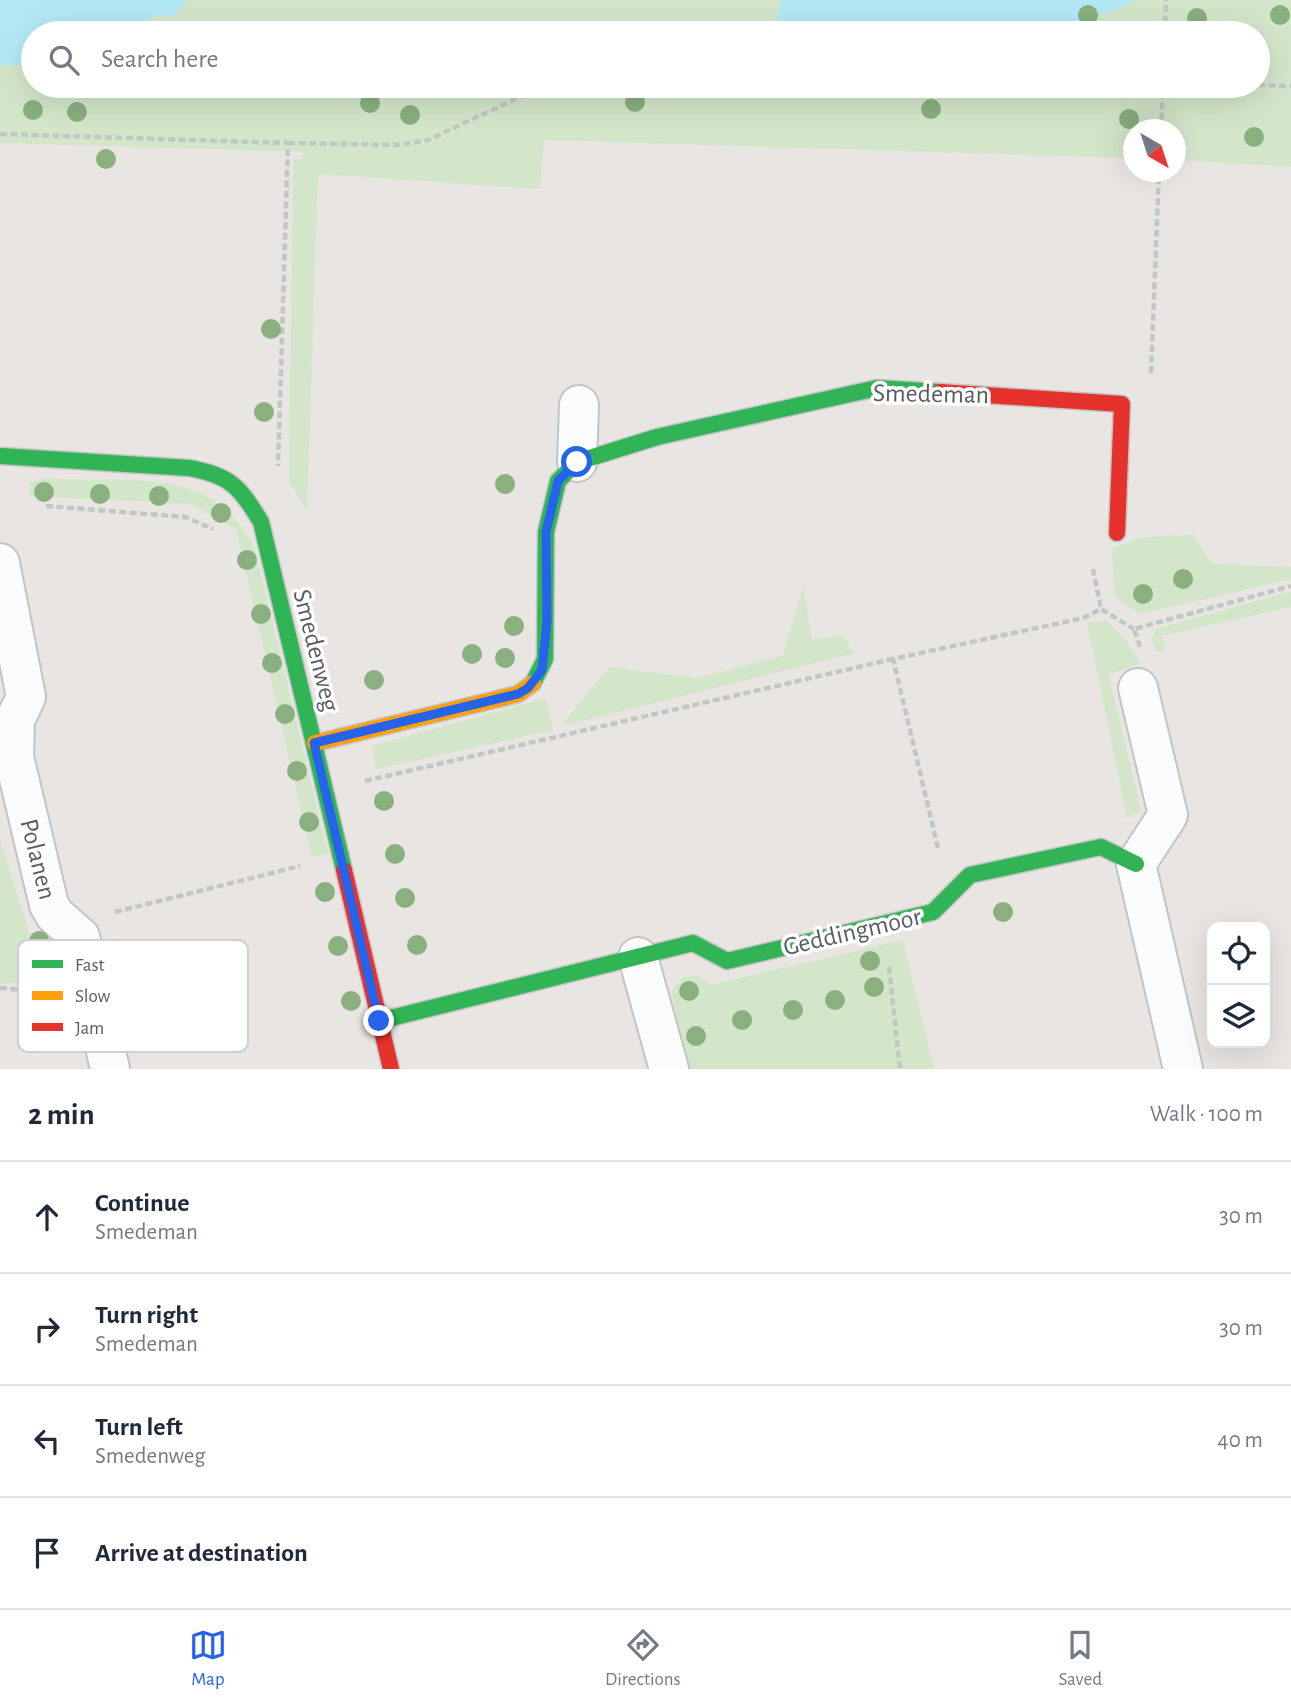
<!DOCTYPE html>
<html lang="en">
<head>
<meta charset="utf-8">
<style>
  :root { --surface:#fff; --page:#f2f2f3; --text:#1f2937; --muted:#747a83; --line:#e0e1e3; --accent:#2563eb }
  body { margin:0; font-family:"Alegreya Sans",sans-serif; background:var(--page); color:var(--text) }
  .controls { position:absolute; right:21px; bottom:21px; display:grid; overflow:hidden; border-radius:14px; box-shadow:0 7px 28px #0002 }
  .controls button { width:63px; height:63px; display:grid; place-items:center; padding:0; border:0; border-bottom:2px solid var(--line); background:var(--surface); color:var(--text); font:35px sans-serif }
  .compass { position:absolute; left:1123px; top:119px; width:63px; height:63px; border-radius:50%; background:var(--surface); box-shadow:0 7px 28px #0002; rotate:141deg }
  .stop { position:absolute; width:21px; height:21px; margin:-16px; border:5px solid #2563eb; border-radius:50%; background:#fff }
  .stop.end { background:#2563eb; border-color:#fff; box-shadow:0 2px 7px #0008 }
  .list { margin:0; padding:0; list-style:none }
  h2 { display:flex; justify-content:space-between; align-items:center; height:91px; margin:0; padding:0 28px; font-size:30px }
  h2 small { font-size:23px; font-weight:400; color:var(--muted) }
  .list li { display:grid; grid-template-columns:46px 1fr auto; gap:21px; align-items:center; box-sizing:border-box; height:112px; padding:0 28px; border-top:2px solid var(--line) }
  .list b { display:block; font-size:26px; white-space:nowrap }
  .list p { margin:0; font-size:23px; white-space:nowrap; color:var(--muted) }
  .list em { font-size:23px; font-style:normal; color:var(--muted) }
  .icon { flex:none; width:38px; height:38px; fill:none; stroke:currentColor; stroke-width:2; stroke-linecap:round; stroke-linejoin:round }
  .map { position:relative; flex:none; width:1291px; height:1069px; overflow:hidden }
  .search { position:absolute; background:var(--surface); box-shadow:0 7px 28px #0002; left:21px; right:21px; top:21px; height:77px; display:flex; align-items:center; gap:18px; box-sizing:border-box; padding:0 24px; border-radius:38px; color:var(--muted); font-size:26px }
  .sheet { height:539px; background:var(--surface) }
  nav { display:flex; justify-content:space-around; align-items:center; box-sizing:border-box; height:98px; border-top:2px solid var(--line); background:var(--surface); font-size:19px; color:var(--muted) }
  nav a { display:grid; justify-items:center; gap:4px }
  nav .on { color:var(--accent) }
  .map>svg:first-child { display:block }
  .green { fill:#d3e6ca }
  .water { fill:#b2e8f6 }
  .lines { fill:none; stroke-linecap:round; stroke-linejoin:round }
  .street-casing { stroke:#c3c4c3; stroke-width:42 }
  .fast-casing { stroke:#c3c4c3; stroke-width:19 }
  .slow-casing { stroke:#c3c4c3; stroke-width:19 }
  .jam-casing { stroke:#c3c4c3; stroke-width:19 }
  .path { stroke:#c1c8c3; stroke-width:4.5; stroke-dasharray:7 3.5; stroke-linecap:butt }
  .street { stroke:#fcfbfb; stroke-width:38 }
  .fast { stroke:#30b455; stroke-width:16 }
  .slow { stroke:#ff9f0a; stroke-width:16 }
  .jam { stroke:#e5322d; stroke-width:16 }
  .tree { fill:#89b07e }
  .route { stroke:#2563eb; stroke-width:9 }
  .labels { text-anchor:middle; stroke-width:7; stroke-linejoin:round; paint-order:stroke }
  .street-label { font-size:26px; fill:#575e61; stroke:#fff }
  .key { fill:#fff; stroke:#cdcfd0; stroke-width:2 }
  .key-label { font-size:19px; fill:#575e61 }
</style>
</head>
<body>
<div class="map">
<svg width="1291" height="1069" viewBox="0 0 1291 1069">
  <rect width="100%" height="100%" fill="#e8e5e2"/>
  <g class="green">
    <path d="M188,0H781L777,18L783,21L835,22L901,30L974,33H131L153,15L173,16Z"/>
    <path d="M1135,0H1291V167L1176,160V130H1134L1133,158L544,140L540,189L318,174L307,509L289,482L293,160L303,158V152L0,143V65H33V86H1258V33H1039L1116,10Z"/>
    <path d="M43,478C98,483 172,470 219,504C234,515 244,531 254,546L328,853L312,857L236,529L191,504L29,496L30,483Z"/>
    <path d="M1193,535L1212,564L1291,567V579L1140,614L1115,597L1112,549L1144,537Z"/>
    <path d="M803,586L812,639L843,636L854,653L561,726L609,667L697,678L783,656Z"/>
    <path d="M1291,591V607L1162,636L1166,651L1157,652L1151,639L1157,629Z"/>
    <path d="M1106,621L1124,638L1141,664L1108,674L1141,810L1127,818L1087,622Z"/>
    <path d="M546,698L553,730L376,769L372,746Z"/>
    <path d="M0,840L37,958L53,979L33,975L35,983L0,984Z"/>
    <path d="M903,940L934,1069H688L672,995L673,988L683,977L697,976L711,985Z"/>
  </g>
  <g class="water">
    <path d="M0,0H188L173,16L153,15L131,33H33V65H0Z"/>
    <path d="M781,0H1135L1116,10L1039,33L901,30L835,22L783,21L777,18Z"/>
  </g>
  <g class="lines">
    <g class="street-casing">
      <g id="street">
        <path d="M577,462L579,405"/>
        <path d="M0,563L26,697L15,720L14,757L49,905L55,915L80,937L110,1069"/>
        <path d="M1138,688L1168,815L1136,864L1183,1069"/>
        <path d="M638,957L669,1069"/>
      </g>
    </g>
    <g class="fast-casing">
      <g id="fast">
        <path d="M0,456L189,468C230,475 240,487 261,522L344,870"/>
        <path d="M533,683L545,659L546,532L558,481L577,462L657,437L877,388L940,392"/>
        <path d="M379,1021L693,943L727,961L933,912L970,875L1101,847L1136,864"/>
      </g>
    </g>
    <g class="slow-casing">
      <path id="slow" d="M315,743L518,694L533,683"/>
    </g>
    <g class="jam-casing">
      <g id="jam">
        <path d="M940,392L1122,404L1117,533"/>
        <path d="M344,870L391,1069"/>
      </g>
    </g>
    <g class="path">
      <path d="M1165,33L1166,0"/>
      <path d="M1258,85L1291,86"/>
      <path d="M1161,130L1163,86"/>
      <path d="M0,134L288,143L278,466"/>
      <path d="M288,143L397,145L428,140L543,86"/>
      <path d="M1151,373L1159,172"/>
      <path d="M46,506L185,517L213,529"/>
      <path d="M1093,569L1101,609"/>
      <path d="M1140,647L1134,629L1291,586"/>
      <path d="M365,781L893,659"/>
      <path d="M938,848L893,659L1083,618L1101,609L1134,629"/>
      <path d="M115,912L300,866"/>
      <path d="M889,967L900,1069"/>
      <path d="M0,988L23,990L48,986"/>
    </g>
    <use href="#street" class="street"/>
    <use href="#fast" class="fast"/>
    <use href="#slow" class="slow"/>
    <use href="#jam" class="jam"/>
  </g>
  <g class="tree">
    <circle cx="1088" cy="15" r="10"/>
    <circle cx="1280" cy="15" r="10"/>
    <circle cx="1197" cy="18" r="10"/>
    <circle cx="635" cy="102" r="10"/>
    <circle cx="370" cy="103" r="10"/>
    <circle cx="931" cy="109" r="10"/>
    <circle cx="33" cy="110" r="10"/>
    <circle cx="77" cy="112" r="10"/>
    <circle cx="410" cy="115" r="10"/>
    <circle cx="1129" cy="119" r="10"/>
    <circle cx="1254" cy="137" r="10"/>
    <circle cx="106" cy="159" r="10"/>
    <circle cx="271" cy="329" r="10"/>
    <circle cx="264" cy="412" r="10"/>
    <circle cx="505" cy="484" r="10"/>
    <circle cx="44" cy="492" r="10"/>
    <circle cx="100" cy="494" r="10"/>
    <circle cx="159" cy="496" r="10"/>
    <circle cx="221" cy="513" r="10"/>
    <circle cx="247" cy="560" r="10"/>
    <circle cx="1183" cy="579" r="10"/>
    <circle cx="1143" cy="594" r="10"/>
    <circle cx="261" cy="614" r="10"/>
    <circle cx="514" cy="626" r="10"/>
    <circle cx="472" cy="654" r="10"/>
    <circle cx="505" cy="658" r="10"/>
    <circle cx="272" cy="663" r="10"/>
    <circle cx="374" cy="680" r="10"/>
    <circle cx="285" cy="714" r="10"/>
    <circle cx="297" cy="771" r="10"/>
    <circle cx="384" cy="801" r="10"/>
    <circle cx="309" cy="822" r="10"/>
    <circle cx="395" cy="854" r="10"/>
    <circle cx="325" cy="892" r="10"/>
    <circle cx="405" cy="898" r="10"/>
    <circle cx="1003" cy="912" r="10"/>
    <circle cx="39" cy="941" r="10"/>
    <circle cx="417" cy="945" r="10"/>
    <circle cx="338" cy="946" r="10"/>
    <circle cx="870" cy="961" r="10"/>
    <circle cx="874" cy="987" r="10"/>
    <circle cx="689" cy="991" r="10"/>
    <circle cx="835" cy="1000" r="10"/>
    <circle cx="351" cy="1001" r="10"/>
    <circle cx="793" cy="1010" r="10"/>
    <circle cx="742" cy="1020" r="10"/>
    <circle cx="696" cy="1036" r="10"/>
  </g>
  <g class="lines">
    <path class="route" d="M379,1021L314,743L518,694L528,688L542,670L547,621L546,532L558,481L577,462"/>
  </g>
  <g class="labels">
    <g class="street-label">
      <text transform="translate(931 393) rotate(1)" y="9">Smedeman</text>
      <text transform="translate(317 650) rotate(76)" y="9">Smedenweg</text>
      <text transform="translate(39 859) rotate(76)" y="9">Polanen</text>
      <text transform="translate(852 931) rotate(-13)" y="9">Geddingmoor</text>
    </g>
  </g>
  <rect x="18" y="940" width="230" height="112" rx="10" class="key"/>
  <rect x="32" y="960" width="31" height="8" fill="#30b455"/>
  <rect x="32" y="991" width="31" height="9" fill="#ff9f0a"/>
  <rect x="32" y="1023" width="31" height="8" fill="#e5322d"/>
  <g class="key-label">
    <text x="75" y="971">Fast</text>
    <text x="75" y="1002">Slow</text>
    <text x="75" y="1034">Jam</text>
  </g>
</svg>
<div class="controls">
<button><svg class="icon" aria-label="locate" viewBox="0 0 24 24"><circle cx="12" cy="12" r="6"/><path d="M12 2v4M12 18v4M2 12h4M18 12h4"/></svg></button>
<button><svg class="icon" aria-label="layers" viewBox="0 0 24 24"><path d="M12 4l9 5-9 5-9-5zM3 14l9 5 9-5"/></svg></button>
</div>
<svg class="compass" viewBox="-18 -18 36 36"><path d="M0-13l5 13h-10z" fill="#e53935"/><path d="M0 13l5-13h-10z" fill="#747a83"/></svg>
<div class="stop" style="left:577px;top:462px"></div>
<div class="stop end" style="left:379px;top:1021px"></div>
<div class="search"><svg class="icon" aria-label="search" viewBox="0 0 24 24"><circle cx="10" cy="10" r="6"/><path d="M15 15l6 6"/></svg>Search here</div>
</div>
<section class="sheet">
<h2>2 min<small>Walk · 100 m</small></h2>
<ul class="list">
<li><svg class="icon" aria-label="ahead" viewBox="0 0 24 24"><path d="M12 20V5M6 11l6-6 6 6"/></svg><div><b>Continue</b><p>Smedeman</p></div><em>30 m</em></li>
<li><svg class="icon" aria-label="right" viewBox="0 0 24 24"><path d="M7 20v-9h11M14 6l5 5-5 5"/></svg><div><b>Turn right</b><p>Smedeman</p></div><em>30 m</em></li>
<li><svg class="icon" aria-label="left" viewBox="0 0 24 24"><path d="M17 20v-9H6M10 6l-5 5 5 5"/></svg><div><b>Turn left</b><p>Smedenweg</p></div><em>40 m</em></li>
<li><svg class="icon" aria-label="arrive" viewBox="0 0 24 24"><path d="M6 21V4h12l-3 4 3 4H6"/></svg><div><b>Arrive at destination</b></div></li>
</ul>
</section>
<nav>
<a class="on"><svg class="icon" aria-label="map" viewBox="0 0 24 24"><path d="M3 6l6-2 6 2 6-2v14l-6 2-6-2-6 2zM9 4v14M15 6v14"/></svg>Map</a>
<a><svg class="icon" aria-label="directions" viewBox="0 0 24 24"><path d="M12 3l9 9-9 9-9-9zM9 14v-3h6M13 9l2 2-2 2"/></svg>Directions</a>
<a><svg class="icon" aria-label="saved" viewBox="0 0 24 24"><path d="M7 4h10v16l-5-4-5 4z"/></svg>Saved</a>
</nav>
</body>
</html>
